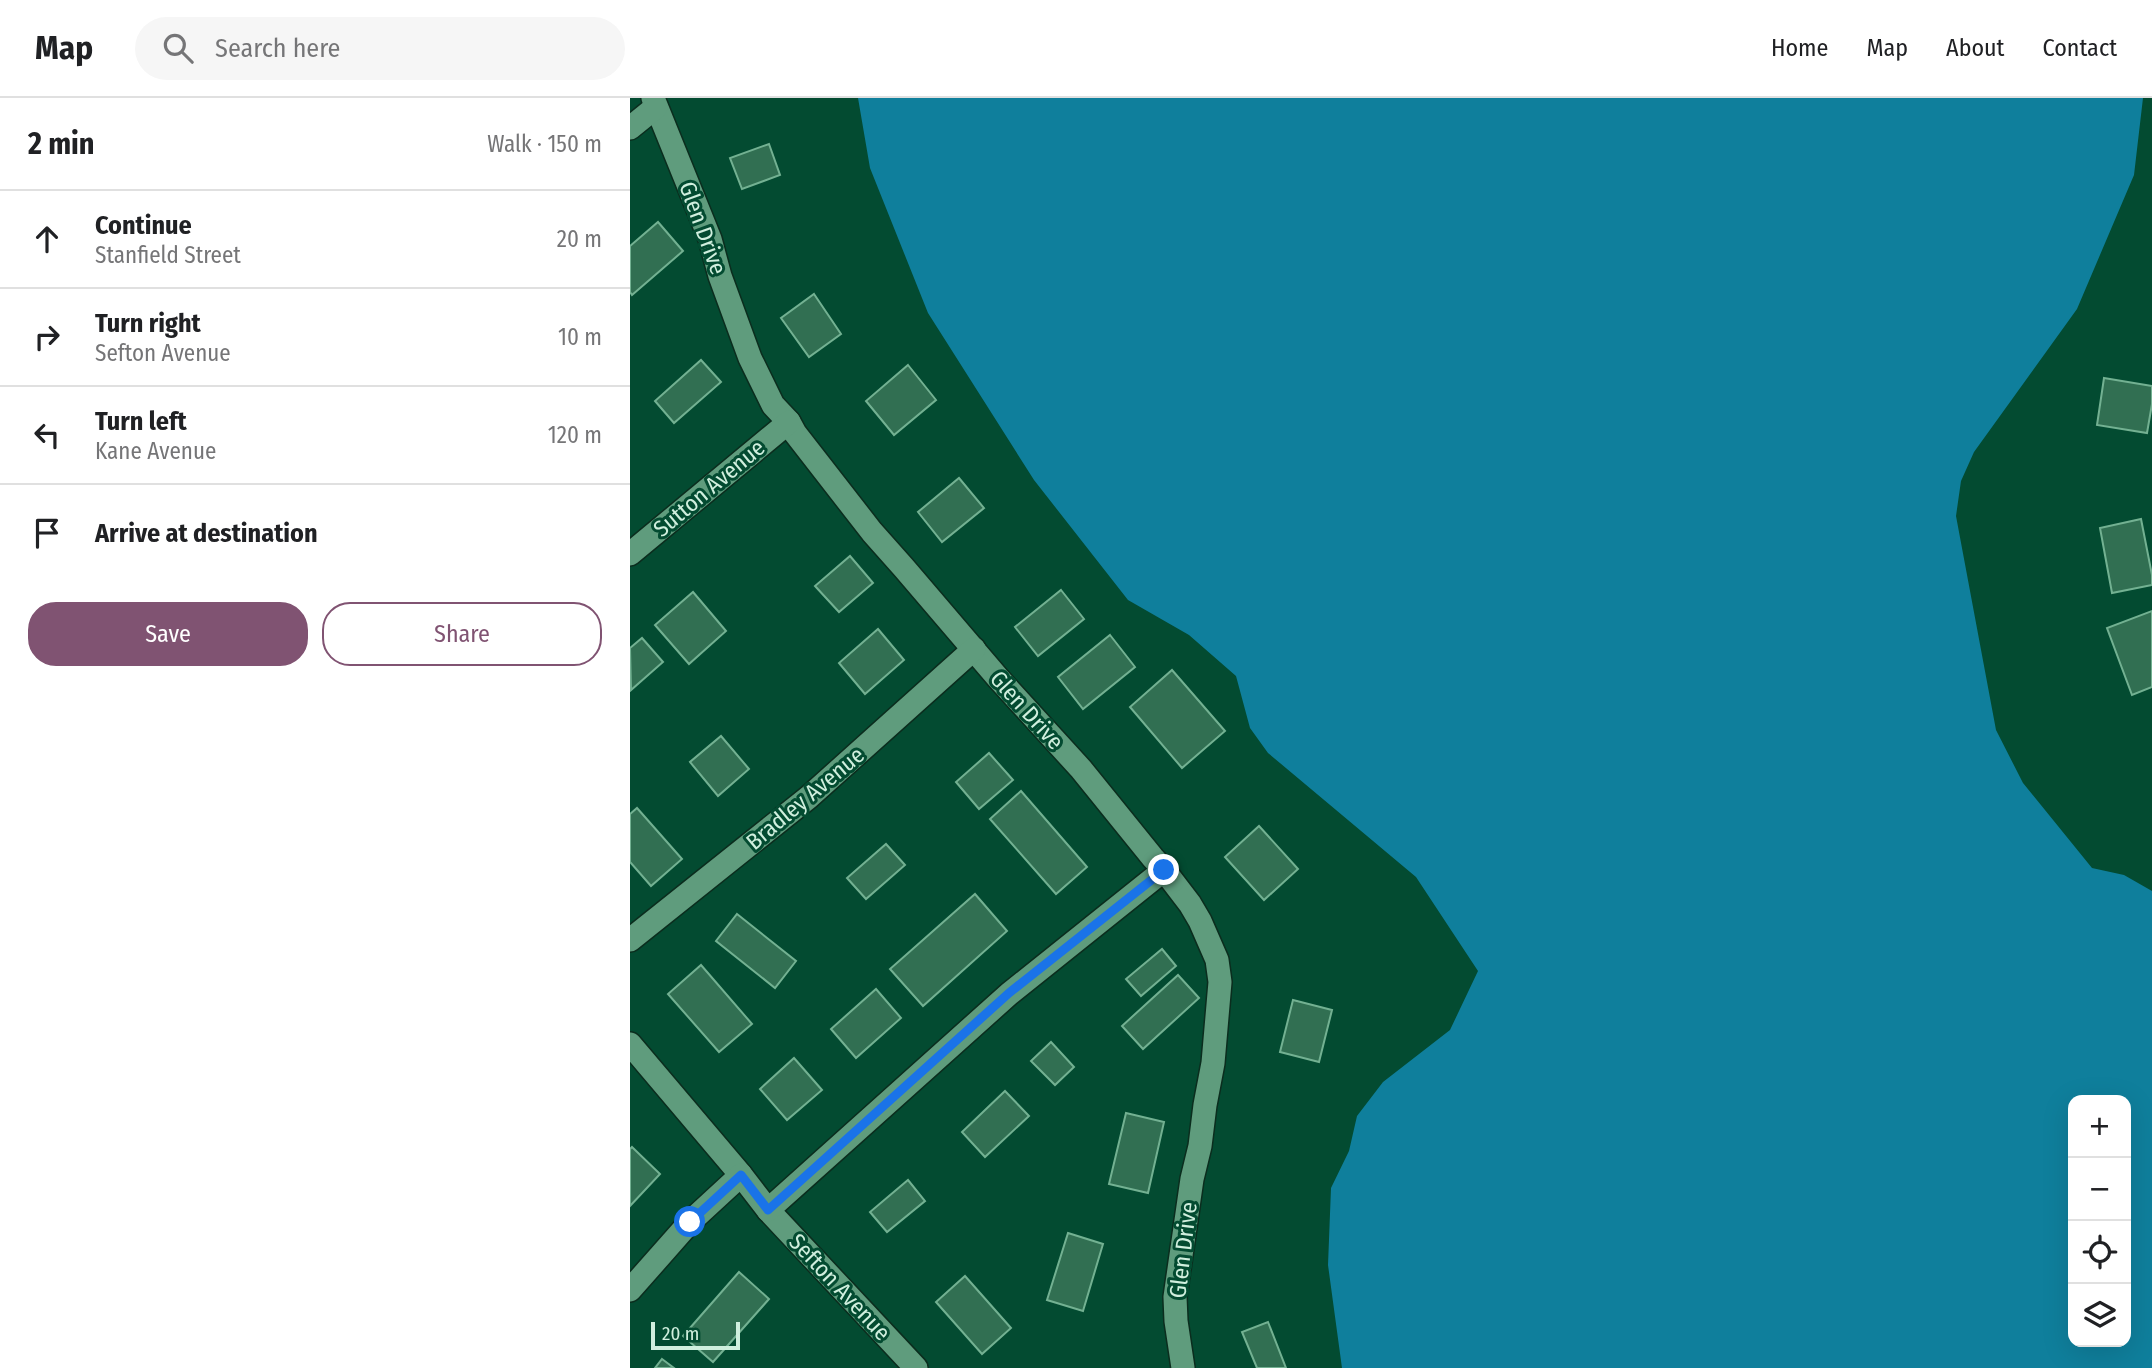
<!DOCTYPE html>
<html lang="en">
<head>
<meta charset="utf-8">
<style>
  :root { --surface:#fff; --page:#f6f6f6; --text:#202124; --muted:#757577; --line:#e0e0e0; --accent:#805372 }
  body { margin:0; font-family:"Fira Sans Condensed",sans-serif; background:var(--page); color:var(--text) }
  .controls { position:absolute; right:21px; bottom:21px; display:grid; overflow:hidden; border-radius:14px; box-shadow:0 7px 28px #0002 }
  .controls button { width:63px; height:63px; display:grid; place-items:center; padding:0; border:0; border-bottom:2px solid var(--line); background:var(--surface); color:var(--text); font:35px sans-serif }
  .scale { position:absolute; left:21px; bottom:18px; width:89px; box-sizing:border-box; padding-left:7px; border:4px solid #d0efde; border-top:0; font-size:19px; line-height:24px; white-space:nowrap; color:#d0efde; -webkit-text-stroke:5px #034b31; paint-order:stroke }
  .stop { position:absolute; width:21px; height:21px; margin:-16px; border:5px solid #1a73e8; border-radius:50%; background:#fff }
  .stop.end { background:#1a73e8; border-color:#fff; box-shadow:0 2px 7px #0008 }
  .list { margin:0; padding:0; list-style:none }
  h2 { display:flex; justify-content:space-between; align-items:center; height:91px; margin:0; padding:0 28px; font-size:30px }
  h2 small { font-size:23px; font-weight:400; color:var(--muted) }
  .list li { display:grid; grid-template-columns:46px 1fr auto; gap:21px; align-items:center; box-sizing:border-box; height:98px; padding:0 28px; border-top:2px solid var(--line) }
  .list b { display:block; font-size:26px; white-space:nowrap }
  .list p { margin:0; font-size:23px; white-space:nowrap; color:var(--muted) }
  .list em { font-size:23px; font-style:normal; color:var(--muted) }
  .actions { display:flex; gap:14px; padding:21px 28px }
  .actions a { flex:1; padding:16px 0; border:2px solid var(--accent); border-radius:28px; text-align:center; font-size:24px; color:var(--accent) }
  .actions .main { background:var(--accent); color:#fff }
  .icon { flex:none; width:38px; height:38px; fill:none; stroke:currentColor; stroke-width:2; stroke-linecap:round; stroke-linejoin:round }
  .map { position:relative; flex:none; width:1522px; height:1270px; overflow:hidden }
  header { display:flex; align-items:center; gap:42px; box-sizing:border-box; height:98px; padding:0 35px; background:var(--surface); border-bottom:2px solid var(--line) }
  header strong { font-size:33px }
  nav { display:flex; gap:38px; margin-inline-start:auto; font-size:24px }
  .search { width:490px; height:63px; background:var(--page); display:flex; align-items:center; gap:18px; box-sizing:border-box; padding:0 24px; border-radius:38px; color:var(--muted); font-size:26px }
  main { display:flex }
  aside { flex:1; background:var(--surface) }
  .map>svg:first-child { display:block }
  .water { fill:#0f7f9c; fill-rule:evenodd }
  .building { fill:#316f52; stroke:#73b192; stroke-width:2 }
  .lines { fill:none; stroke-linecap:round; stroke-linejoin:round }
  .minor-casing { stroke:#0b2d1e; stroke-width:26 }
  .minor { stroke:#5f9c7d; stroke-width:23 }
  .route { stroke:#1a73e8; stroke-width:9 }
  .labels { text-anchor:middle; stroke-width:6; stroke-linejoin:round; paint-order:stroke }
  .street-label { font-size:23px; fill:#d0efde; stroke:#034b31 }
</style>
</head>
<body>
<header>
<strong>Map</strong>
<div class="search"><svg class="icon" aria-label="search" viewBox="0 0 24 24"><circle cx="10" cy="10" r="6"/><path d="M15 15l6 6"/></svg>Search here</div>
<nav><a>Home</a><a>Map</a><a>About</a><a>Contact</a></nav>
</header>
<main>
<aside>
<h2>2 min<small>Walk · 150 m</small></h2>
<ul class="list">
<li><svg class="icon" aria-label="ahead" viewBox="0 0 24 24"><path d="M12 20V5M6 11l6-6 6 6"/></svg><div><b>Continue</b><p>Stanfield Street</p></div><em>20 m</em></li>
<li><svg class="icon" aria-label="right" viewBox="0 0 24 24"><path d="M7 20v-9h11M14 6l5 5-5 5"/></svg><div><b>Turn right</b><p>Sefton Avenue</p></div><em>10 m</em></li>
<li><svg class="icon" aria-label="left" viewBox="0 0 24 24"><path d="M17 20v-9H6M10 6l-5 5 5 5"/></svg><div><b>Turn left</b><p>Kane Avenue</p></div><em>120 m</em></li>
<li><svg class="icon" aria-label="arrive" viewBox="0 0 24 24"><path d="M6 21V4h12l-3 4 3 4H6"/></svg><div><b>Arrive at destination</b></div></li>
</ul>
<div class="actions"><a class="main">Save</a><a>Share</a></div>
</aside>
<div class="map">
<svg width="1522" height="1270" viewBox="0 0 1522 1270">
  <rect width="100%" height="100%" fill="#034b31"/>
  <path class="water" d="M228,0H1513L1504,77L1447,211L1344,354L1331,383L1326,418L1366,632L1393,685L1462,770L1494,777L1522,793V1270H712L698,1167L701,1090L719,1053L727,1018L753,984L820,932L848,873L786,779L638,655L620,630L606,578L559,537L498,502L404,382L298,215L240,70ZM1443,1002H1496V1244H1443Z"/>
  <g class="building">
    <path d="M139,46L150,77L112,91L100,60Z"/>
    <path d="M28,124L53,153L2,197L0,194V148Z"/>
    <path d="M184,196L211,236L179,259L151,220Z"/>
    <path d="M71,262L91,284L44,325L25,303Z"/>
    <path d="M278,267L306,302L264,337L236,303Z"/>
    <path d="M1474,280L1522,288V306L1517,335L1467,327Z"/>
    <path d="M329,380L354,410L312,444L288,414Z"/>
    <path d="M1511,421L1522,477V487L1482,495L1470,430Z"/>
    <path d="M220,458L243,485L209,514L185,488Z"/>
    <path d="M431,492L454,521L408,558L385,529Z"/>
    <path d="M63,494L96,533L59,566L25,527Z"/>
    <path d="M1522,513V589L1502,597L1477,530Z"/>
    <path d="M248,531L274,562L235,596L209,565Z"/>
    <path d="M480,537L505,569L453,611L428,579Z"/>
    <path d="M12,540L33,564L1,592L0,550Z"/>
    <path d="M542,572L595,633L552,670L500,609Z"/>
    <path d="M91,638L119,671L88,698L60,664Z"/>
    <path d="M359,655L383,682L349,711L326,684Z"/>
    <path d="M391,693L457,769L426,796L360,721Z"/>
    <path d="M7,710L52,761L21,788L0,764V716Z"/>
    <path d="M629,728L668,771L634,802L595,759Z"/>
    <path d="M256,746L275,767L236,801L217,780Z"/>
    <path d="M345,796L377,833L293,908L260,871Z"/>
    <path d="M107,816L166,863L145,890L86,843Z"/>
    <path d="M532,851L546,868L511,898L496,881Z"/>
    <path d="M71,867L122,926L89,954L38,896Z"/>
    <path d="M548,877L569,900L513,951L492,928Z"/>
    <path d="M246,891L271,920L226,960L201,931Z"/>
    <path d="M663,902L702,912L689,964L650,954Z"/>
    <path d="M421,944L444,969L425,987L401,963Z"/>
    <path d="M164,960L192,992L157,1022L130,991Z"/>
    <path d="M375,993L399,1018L355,1059L332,1034Z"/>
    <path d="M496,1015L534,1024L518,1095L479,1086Z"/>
    <path d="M2,1049L30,1076L0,1108V1051Z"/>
    <path d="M278,1082L295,1103L257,1134L240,1114Z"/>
    <path d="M438,1135L473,1146L453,1213L417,1202Z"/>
    <path d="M109,1174L139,1201L83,1264L53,1238Z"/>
    <path d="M335,1178L381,1230L352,1256L306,1204Z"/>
    <path d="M638,1224L656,1270H627L612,1234Z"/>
    <path d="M32,1261L44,1270H25Z"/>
  </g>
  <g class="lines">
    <g class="minor-casing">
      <g id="minor">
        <path d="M23,0L80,141L90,178L120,260L143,307L159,324L165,335L242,434L274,470L368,580L451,671L523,760L534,772L560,806L570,823L587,862L590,884L583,965L575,1007L570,1048L562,1081L545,1199L546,1223L553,1270"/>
        <path d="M0,30L26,9"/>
        <path d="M0,456L159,324"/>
        <path d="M0,842L179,699L344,551"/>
        <path d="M0,946L111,1077L138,1112L286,1270"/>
        <path d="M138,1112L379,896L534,772"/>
        <path d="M0,1192L60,1124L111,1077"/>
      </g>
    </g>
    <use href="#minor" class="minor"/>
  </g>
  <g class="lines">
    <path class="route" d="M60,1124L111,1077L138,1112L379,895L534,772"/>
  </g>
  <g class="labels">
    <g class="street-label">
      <text transform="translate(73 130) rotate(70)" y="8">Glen Drive</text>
      <text transform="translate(79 390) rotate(-40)" y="8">Sutton Avenue</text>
      <text transform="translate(397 612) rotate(48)" y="8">Glen Drive</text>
      <text transform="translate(175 700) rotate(-40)" y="8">Bradley Avenue</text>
      <text transform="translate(553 1152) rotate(-83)" y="8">Glen Drive</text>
      <text transform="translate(210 1189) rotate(47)" y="8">Sefton Avenue</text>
    </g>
  </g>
</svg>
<div class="controls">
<button>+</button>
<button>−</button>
<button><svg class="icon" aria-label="locate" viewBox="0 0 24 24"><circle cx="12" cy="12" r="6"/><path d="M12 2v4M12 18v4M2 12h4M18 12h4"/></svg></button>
<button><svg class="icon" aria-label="layers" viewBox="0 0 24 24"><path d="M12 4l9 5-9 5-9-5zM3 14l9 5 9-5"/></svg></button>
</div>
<div class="scale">20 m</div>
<div class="stop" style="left:60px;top:1124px"></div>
<div class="stop end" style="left:534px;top:772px"></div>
</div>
</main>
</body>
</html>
